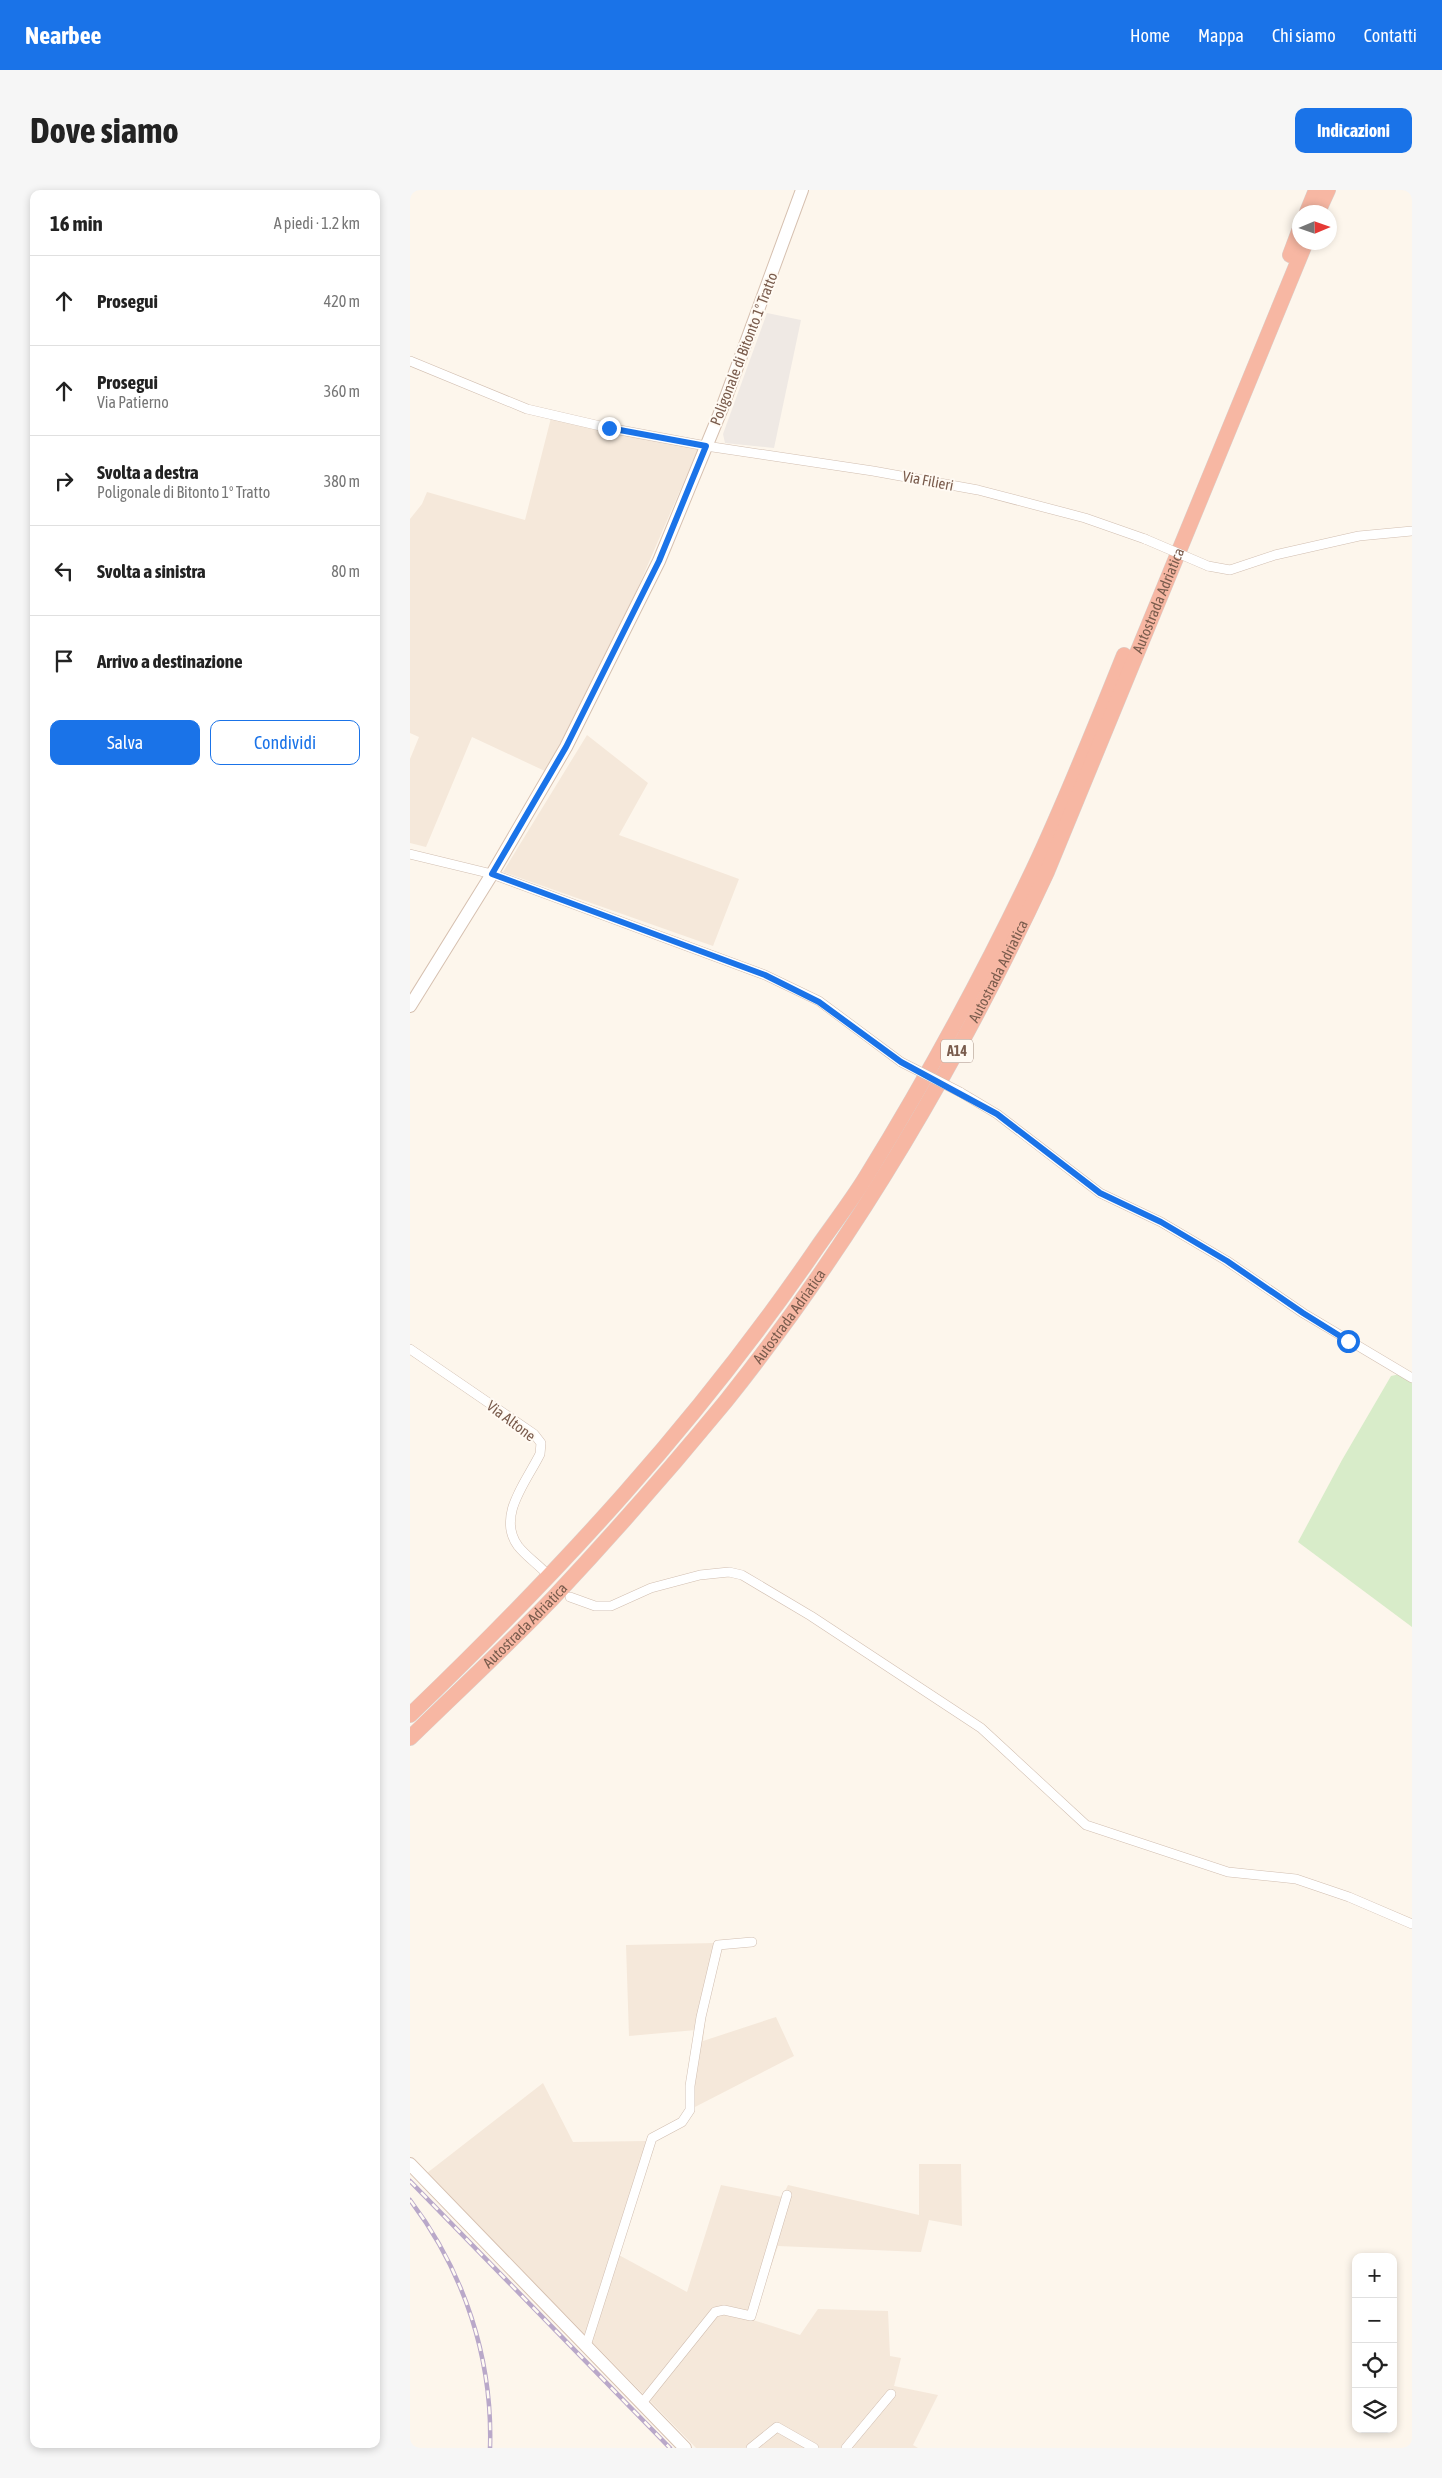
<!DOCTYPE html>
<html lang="it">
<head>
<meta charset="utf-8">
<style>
  :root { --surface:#fff; --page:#f6f6f6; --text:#222; --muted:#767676; --line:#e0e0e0; --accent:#1a73e8 }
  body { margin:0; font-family:"Asap Condensed",sans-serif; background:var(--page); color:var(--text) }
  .controls { position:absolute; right:15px; bottom:15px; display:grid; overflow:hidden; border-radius:10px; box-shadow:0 2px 8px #0003 }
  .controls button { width:45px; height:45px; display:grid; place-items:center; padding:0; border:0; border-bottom:1px solid var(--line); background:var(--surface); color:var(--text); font:25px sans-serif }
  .compass { position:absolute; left:882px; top:15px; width:45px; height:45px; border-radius:50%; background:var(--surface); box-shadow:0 2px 8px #0003; rotate:88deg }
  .stop { position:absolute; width:15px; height:15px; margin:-11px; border:4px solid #1a73e8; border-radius:50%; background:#fff }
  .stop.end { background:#1a73e8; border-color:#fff; box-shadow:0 1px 5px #0008 }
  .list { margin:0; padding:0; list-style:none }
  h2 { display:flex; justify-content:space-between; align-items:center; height:65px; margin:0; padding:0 20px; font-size:21px }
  h2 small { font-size:16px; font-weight:400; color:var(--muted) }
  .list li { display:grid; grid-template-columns:32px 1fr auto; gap:15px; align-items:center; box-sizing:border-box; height:90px; padding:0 20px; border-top:1px solid var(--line) }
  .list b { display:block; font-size:19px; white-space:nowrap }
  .list p { margin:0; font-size:16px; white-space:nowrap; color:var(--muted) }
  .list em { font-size:16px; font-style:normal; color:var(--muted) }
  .actions { display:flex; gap:10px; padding:15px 20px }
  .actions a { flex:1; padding:11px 0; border:1px solid var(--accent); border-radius:10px; text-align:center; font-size:18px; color:var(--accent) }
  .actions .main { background:var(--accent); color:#fff }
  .icon { flex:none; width:28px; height:28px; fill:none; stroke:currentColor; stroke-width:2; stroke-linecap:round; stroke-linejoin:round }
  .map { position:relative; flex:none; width:1002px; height:2258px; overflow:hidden; border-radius:10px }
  header { display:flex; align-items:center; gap:30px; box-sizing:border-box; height:70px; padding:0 25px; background:var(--accent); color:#fff }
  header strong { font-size:24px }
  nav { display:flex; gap:28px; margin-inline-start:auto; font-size:18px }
  .intro { display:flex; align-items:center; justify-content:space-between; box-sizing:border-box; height:120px; padding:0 30px }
  h1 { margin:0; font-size:35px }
  .button { padding:12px 22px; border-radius:10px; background:var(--accent); color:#fff; font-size:18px; font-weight:700 }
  main { display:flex; gap:30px; padding:0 30px }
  aside { flex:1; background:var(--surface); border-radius:10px; box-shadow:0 2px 8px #0003 }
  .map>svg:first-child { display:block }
  .residential { fill:#f5e8da }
  .industrial { fill:#efe9e4 }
  .green { fill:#d8ecc9 }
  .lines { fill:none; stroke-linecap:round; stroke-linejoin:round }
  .minor-casing { stroke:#d1beb0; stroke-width:10 }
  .secondary-casing { stroke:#d6c0b0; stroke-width:14 }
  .motorway-casing { stroke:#dad1cd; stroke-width:16 }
  .minor { stroke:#fff; stroke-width:9 }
  .secondary { stroke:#fff; stroke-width:12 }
  .motorway { stroke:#f7b7a3; stroke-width:15 }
  .rail-casing { stroke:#b9a8c9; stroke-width:4.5 }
  .rail { stroke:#fffaf3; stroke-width:2.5; stroke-dasharray:8; stroke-linecap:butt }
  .minor-bridge-casing { stroke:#d1beb0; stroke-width:10; stroke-linecap:butt }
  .minor-bridge { stroke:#fff; stroke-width:9 }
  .route { stroke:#1a73e8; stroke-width:6 }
  .labels { text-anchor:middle; stroke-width:4; stroke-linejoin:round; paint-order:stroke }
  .shield { fill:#fffaf3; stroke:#a28b7f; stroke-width:1 }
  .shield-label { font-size:14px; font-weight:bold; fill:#7a5c4d }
  .street-label { font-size:15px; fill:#7a5c4d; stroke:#fffaf3 }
</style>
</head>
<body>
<header>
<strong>Nearbee</strong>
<nav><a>Home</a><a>Mappa</a><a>Chi siamo</a><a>Contatti</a></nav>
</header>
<div class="intro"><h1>Dove siamo</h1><a class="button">Indicazioni</a></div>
<main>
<aside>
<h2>16 min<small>A piedi · 1.2 km</small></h2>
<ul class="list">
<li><svg class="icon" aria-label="ahead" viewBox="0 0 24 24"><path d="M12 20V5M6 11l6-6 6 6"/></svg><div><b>Prosegui</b></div><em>420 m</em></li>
<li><svg class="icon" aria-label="ahead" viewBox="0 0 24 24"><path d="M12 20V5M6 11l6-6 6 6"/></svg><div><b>Prosegui</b><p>Via Patierno</p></div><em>360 m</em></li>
<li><svg class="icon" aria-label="right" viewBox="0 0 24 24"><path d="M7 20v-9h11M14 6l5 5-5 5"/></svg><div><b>Svolta a destra</b><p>Poligonale di Bitonto 1° Tratto</p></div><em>380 m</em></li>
<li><svg class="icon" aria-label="left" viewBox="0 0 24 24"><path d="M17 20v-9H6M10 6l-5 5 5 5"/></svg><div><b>Svolta a sinistra</b></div><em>80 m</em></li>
<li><svg class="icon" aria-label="arrive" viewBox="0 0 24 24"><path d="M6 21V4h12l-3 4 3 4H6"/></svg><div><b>Arrivo a destinazione</b></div></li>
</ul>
<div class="actions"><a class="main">Salva</a><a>Condividi</a></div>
</aside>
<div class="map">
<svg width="1002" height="2258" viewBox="0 0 1002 2258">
  <rect width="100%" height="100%" fill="#fdf6ec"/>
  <g class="residential">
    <path d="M141,228L288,259L207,446L137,582L62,547L16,657L0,653V569L9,547L0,543V329L12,314L17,302L115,330Z"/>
    <path d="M177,545L238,593L209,645L329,689L303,756L93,682Z"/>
    <path d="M304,1753L293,1851L366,1827L384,1866L283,1918L286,1840L219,1846L216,1755Z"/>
    <path d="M133,1893L163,1952L236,1951L207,2064L277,2102L311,1995L372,2007L378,1995L509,2025V1974H551L552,2036L519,2030L511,2062L368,2056L343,2130L390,2145L408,2119L478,2121L480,2166L491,2168L484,2196L528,2205L503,2255L508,2258H286L17,1983Z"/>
  </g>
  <path class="industrial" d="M357,123L391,130L364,258L315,253L313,244Z"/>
  <path class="green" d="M990,1184L1002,1192V1437L888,1352L932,1270L981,1186Z"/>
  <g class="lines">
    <g class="minor-casing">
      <g id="minor">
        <path d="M0,171L117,219L199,238L296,256L463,281L568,300L675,328L735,349"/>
        <path d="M798,376L820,380L865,365L949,346L1002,341"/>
        <path d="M0,664L82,684L355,785L409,811L491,872"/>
        <path d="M550,902L587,924L690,1003L751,1032L817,1071L893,1123L1002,1188"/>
        <path d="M0,1159L124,1244L131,1253L130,1264C117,1291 86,1326 108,1356C115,1365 126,1373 134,1381"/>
        <path d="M160,1407L185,1416H201L241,1398L290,1385L319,1382L332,1385L401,1426L571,1538L676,1635L818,1682L886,1689L939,1707L1002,1734"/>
        <path d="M176,2156L242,1948L272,1932L280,1920V1896L291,1827L308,1755L342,1752"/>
        <path d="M232,2213L305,2122L314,2120L341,2126L377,2005"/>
        <path d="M341,2258L367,2237L404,2258"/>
        <path d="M436,2258L481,2204"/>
      </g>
    </g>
    <g class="secondary-casing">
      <g id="secondary">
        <path d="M0,816L82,684L156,557L249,371L312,218L392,0"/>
        <path d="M0,1974L275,2258"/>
      </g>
    </g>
    <g class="motorway-casing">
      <g id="motorway">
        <path d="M897,22L906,0"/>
        <path d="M908,22L918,0"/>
        <path d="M880,65L889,41"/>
        <path d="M0,1525C151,1380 285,1235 404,1062C421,1037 440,1013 456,987C517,888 573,785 623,680C656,610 685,537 714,465"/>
        <path id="s1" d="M0,1548C48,1501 98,1455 144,1407C203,1344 261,1278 316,1211C445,1049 550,870 637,682L896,52"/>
      </g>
    </g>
    <use href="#minor" class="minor"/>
    <use href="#secondary" class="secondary"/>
    <use href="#motorway" class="motorway"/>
    <g class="rail-casing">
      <g id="rail">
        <path d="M0,1991L260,2258"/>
        <path d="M0,2010C54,2081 83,2169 80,2258"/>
      </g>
    </g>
    <use href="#rail" class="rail"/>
    <g class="minor-bridge-casing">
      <g id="minor-bridge">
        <path d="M735,349L798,376"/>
        <path d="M491,872L550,902"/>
      </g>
    </g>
    <use href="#minor-bridge" class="minor-bridge"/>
  </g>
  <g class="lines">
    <path class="route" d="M199,238L296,256L249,371L156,557L82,684L355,785L409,812L491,872L587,924L690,1003L751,1032L817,1071L893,1123L938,1151"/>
  </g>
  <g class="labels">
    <rect class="shield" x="531" y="849.5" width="32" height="23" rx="4"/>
    <g class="shield-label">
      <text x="547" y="866">A14</text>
    </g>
    <g class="street-label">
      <text transform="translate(334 159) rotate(-69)" y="5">Poligonale di Bitonto 1° Tratto</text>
      <text transform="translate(518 291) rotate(11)" y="5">Via Filieri</text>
      <text dy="5" stroke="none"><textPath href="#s1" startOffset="1376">Autostrada Adriatica</textPath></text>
      <text dy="5" stroke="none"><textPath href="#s1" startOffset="972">Autostrada Adriatica</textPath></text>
      <text dy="5" stroke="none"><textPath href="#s1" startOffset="568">Autostrada Adriatica</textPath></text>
      <text transform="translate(101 1231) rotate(37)" y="5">Via Altone</text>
      <text dy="5" stroke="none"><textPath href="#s1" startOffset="161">Autostrada Adriatica</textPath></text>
    </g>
  </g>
</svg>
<div class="controls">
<button>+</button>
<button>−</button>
<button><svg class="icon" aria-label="locate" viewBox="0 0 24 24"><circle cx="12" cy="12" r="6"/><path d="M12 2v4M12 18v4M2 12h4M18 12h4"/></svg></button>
<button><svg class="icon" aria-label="layers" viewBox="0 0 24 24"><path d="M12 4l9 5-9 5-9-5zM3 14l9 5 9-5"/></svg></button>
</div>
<svg class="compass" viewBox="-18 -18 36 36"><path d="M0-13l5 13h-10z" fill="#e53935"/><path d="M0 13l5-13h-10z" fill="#767676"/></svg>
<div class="stop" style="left:938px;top:1151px"></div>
<div class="stop end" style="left:199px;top:238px"></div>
</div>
</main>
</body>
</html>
